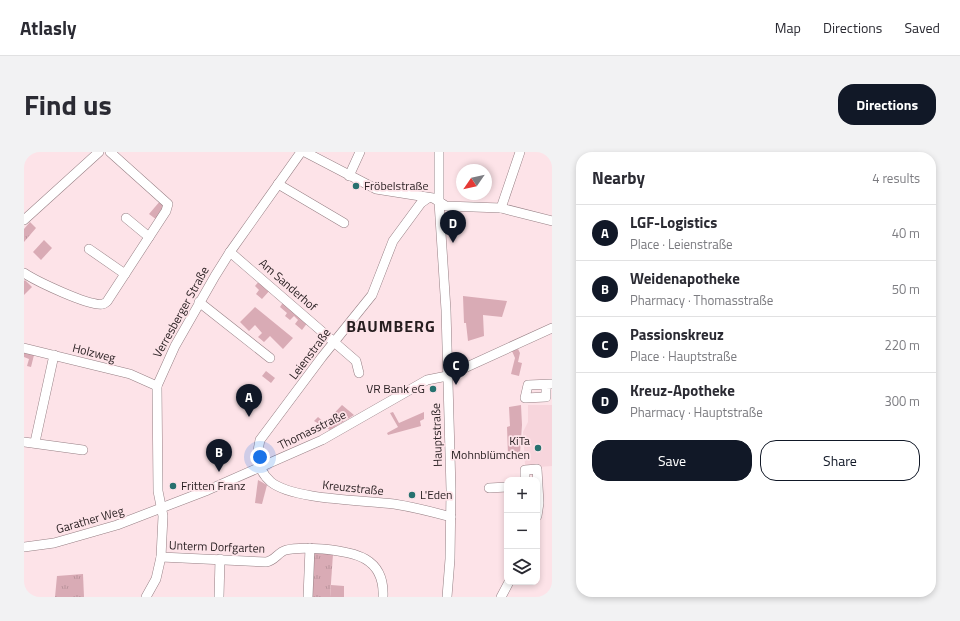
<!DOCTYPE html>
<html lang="en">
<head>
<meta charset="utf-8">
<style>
  :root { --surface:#fff; --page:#f2f2f3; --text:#2b2b33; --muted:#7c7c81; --line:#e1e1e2; --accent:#111827 }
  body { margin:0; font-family:"Titillium Web",sans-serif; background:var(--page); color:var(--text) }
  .controls { position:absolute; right:12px; bottom:12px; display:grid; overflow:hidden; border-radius:8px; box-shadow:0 2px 6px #0003 }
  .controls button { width:36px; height:36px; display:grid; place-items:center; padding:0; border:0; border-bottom:1px solid var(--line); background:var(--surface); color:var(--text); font:20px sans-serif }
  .compass { position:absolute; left:432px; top:12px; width:36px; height:36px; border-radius:50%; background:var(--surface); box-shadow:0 2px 6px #0003; rotate:236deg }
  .you { position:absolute; left:236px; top:305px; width:14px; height:14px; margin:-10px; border:3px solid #fff; border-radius:50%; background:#1a73e8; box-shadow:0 0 0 6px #1a73e833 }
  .badge { display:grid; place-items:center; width:26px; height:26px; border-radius:50%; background:var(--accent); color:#fff; font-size:13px; font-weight:700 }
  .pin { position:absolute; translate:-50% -33px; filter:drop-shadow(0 1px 2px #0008) }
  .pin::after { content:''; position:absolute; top:21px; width:14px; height:12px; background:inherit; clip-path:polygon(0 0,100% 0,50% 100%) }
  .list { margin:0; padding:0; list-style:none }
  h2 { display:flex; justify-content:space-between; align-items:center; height:52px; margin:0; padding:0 16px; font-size:17px }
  h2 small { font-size:13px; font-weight:400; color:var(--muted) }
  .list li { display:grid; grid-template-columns:26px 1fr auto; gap:12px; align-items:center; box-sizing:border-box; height:56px; padding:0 16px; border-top:1px solid var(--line) }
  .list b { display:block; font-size:15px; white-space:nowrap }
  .list p { margin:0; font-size:13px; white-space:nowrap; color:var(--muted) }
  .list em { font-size:13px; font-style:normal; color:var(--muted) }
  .actions { display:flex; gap:8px; padding:12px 16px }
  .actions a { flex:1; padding:9px 0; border:1px solid var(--accent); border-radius:16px; text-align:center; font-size:14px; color:var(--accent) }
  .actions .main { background:var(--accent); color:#fff }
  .icon { flex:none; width:22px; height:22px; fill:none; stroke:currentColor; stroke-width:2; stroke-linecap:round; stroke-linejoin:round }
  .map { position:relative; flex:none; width:528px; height:445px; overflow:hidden; border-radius:16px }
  header { display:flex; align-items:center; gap:24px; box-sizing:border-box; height:56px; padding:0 20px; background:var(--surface); border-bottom:1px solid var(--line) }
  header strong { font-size:19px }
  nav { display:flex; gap:22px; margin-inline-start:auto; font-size:14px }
  .intro { display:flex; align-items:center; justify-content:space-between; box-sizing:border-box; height:96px; padding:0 24px }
  h1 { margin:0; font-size:28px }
  .button { padding:10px 18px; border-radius:16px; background:var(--accent); color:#fff; font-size:14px; font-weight:700 }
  main { display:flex; gap:24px; padding:0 24px }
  aside { flex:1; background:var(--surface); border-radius:16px; box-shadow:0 2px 6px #0003 }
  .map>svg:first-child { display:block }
  .built { fill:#f7d5dc }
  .grass { fill:url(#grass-tufts) }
  .garden { fill:#d9abb5 }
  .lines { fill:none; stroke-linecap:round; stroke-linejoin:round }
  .minor-casing { stroke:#967f84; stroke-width:10 }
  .minor { stroke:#fff; stroke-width:9 }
  .poi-dot { fill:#27716f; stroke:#fde3e8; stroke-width:1.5 }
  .labels { text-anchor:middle; stroke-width:3.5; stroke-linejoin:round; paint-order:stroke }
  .poi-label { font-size:12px; fill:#271e20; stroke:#fde3e8; text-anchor:start }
  .street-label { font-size:12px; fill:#271e20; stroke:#fde3e8 }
  .district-label { font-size:16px; font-weight:bold; letter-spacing:1px; fill:#271e20; stroke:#fde3e8 }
</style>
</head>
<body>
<header>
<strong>Atlasly</strong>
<nav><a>Map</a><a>Directions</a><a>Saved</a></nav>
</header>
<div class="intro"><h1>Find us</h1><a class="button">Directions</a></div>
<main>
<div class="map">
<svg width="528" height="445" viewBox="0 0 528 445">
  <defs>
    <pattern id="grass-tufts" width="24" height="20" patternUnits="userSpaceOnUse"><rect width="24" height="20" fill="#d9abb5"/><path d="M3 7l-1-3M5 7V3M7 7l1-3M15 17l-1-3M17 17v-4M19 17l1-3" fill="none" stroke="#ba939b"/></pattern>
  </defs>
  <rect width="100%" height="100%" fill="#fde3e8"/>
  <path class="built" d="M504,253H528V314L502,316L501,313L499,280L504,270Z"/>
  <g class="grass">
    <path d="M6,70L12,76L0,90V77Z"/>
    <path d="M292,400L309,402L306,445H286L290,401Z"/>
    <path d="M59,422L60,445H31L33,424Z"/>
  </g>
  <g class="garden">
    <path d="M137,48L141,54L133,68L125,62Z"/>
    <path d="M20,88L28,96L17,108L9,100Z"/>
    <path d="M1,128L8,135L0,143V129Z"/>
    <path d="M236,128L247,137L238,147L232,142L235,138L231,134Z"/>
    <path d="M439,144L483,149L478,165L459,163L460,184L444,189L442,171H440Z"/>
    <path d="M260,149L284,170L278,178L271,172L274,168L270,164L266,168L261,164L263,161L256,155Z"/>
    <path d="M231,155L269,186L259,197L246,184L240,190L234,185L238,181L231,173L225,179L216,170Z"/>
    <path d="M494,197L496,201L494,210L498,211L495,224L487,222L491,206L488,199Z"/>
    <path d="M0,200L10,203L7,215L3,214L5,207L0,205Z"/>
    <path d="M242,219L251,226L247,231L238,224Z"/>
    <path d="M318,253L330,263L306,278L290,269L294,265L301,271Z"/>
    <path d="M497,253L498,273L496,301L484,303L483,275L486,274L485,255Z"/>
    <path d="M369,260L375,271L400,260V267L396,269L397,274L364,283L363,281L374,275L366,261Z"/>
    <path d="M234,328L243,333L238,352L231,351Z"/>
    <path d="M307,433L320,434V445H306Z"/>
  </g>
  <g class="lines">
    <g class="minor-casing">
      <g id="minor">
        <path d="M281,0L352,37L409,46L422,54L477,56L528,69"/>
        <path d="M415,0V50L422,158L427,338L426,407L423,445"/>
        <path d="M325,24L336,0"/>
        <path d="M254,32L320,71"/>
        <path d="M404,46L397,51L369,89L348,143L298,205L236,288C232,304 234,319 247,330C269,348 341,348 370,352C389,355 409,360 427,365"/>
        <path d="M477,56L496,0"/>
        <path d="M102,66L125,85"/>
        <path d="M0,68L75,0"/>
        <path d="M65,97L101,122"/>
        <path d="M206,100L332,209L335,221"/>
        <path d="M0,121C12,129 66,155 79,152C80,152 84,149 84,148L142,59L144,52L86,0"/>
        <path d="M175,150L246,206"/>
        <path d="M0,196L106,222L133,234"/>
        <path d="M522,233V245L501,246L504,233L528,232"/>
        <path d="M0,290L59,298"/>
        <path d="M11,290L30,203"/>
        <path d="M501,328V318L513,317L515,351L513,364"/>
        <path d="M465,336L483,335"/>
        <path d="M0,395L30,391L93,373L184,338L298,288L403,228L423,224L528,176"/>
        <path d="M137,405L242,410C251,409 254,400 262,398C273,395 287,396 299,397C330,400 361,405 359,445"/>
        <path d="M122,445L132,427L137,405L139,364L134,339L133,234L151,194L191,124L206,100L277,0"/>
        <path d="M195,445L196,407"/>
        <path d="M284,445L286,396"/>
        <path d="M477,445L485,430"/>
      </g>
    </g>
    <use href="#minor" class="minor"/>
  </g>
  <g class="poi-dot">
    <circle cx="332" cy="34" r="4"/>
    <circle cx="409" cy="237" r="4"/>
    <circle cx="514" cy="296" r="4"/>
    <circle cx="149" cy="334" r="4"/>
    <circle cx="388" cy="343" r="4"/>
  </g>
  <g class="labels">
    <g class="poi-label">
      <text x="340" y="38">Fröbelstraße</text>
      <text x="401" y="241" text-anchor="end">VR Bank eG</text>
      <text x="506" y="293" text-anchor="end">KiTa<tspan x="506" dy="14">Mohnblümchen</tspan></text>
      <text x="157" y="338">Fritten Franz</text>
      <text x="396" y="347">L'Eden</text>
    </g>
    <g class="street-label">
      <text transform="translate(264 133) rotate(41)" y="4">Am Sanderhof</text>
      <text transform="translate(157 160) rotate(-61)" y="4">Verresberger Straße</text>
      <text transform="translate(70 201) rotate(14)" y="4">Holzweg</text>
      <text transform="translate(286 202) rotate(-53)" y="4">Leienstraße</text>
      <text transform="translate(288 278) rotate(-26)" y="4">Thomasstraße</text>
      <text transform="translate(413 283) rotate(-92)" y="4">Hauptstraße</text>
      <text transform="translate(329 336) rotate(6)" y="4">Kreuzstraße</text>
      <text transform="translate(66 368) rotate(-16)" y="4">Garather Weg</text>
      <text transform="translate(193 395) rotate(2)" y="4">Unterm Dorfgarten</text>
    </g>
    <g class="district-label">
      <text x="367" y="180">BAUMBERG</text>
    </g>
  </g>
</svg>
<div class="controls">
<button>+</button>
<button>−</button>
<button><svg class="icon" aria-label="layers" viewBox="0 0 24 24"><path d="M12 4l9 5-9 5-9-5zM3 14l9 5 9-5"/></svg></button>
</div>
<svg class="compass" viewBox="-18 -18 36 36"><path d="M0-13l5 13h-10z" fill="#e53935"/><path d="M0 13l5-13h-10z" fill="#7c7c81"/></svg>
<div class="you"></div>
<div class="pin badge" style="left:225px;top:265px">A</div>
<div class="pin badge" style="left:195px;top:320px">B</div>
<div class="pin badge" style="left:432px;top:233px">C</div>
<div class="pin badge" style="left:429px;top:91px">D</div>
</div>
<aside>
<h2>Nearby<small>4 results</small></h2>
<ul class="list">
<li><span class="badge">A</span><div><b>LGF-Logistics</b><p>Place · Leienstraße</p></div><em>40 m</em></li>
<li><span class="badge">B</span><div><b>Weidenapotheke</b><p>Pharmacy · Thomasstraße</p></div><em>50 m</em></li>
<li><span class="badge">C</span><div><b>Passionskreuz</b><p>Place · Hauptstraße</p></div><em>220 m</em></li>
<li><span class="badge">D</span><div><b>Kreuz-Apotheke</b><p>Pharmacy · Hauptstraße</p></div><em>300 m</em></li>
</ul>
<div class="actions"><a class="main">Save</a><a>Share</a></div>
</aside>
</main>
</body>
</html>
